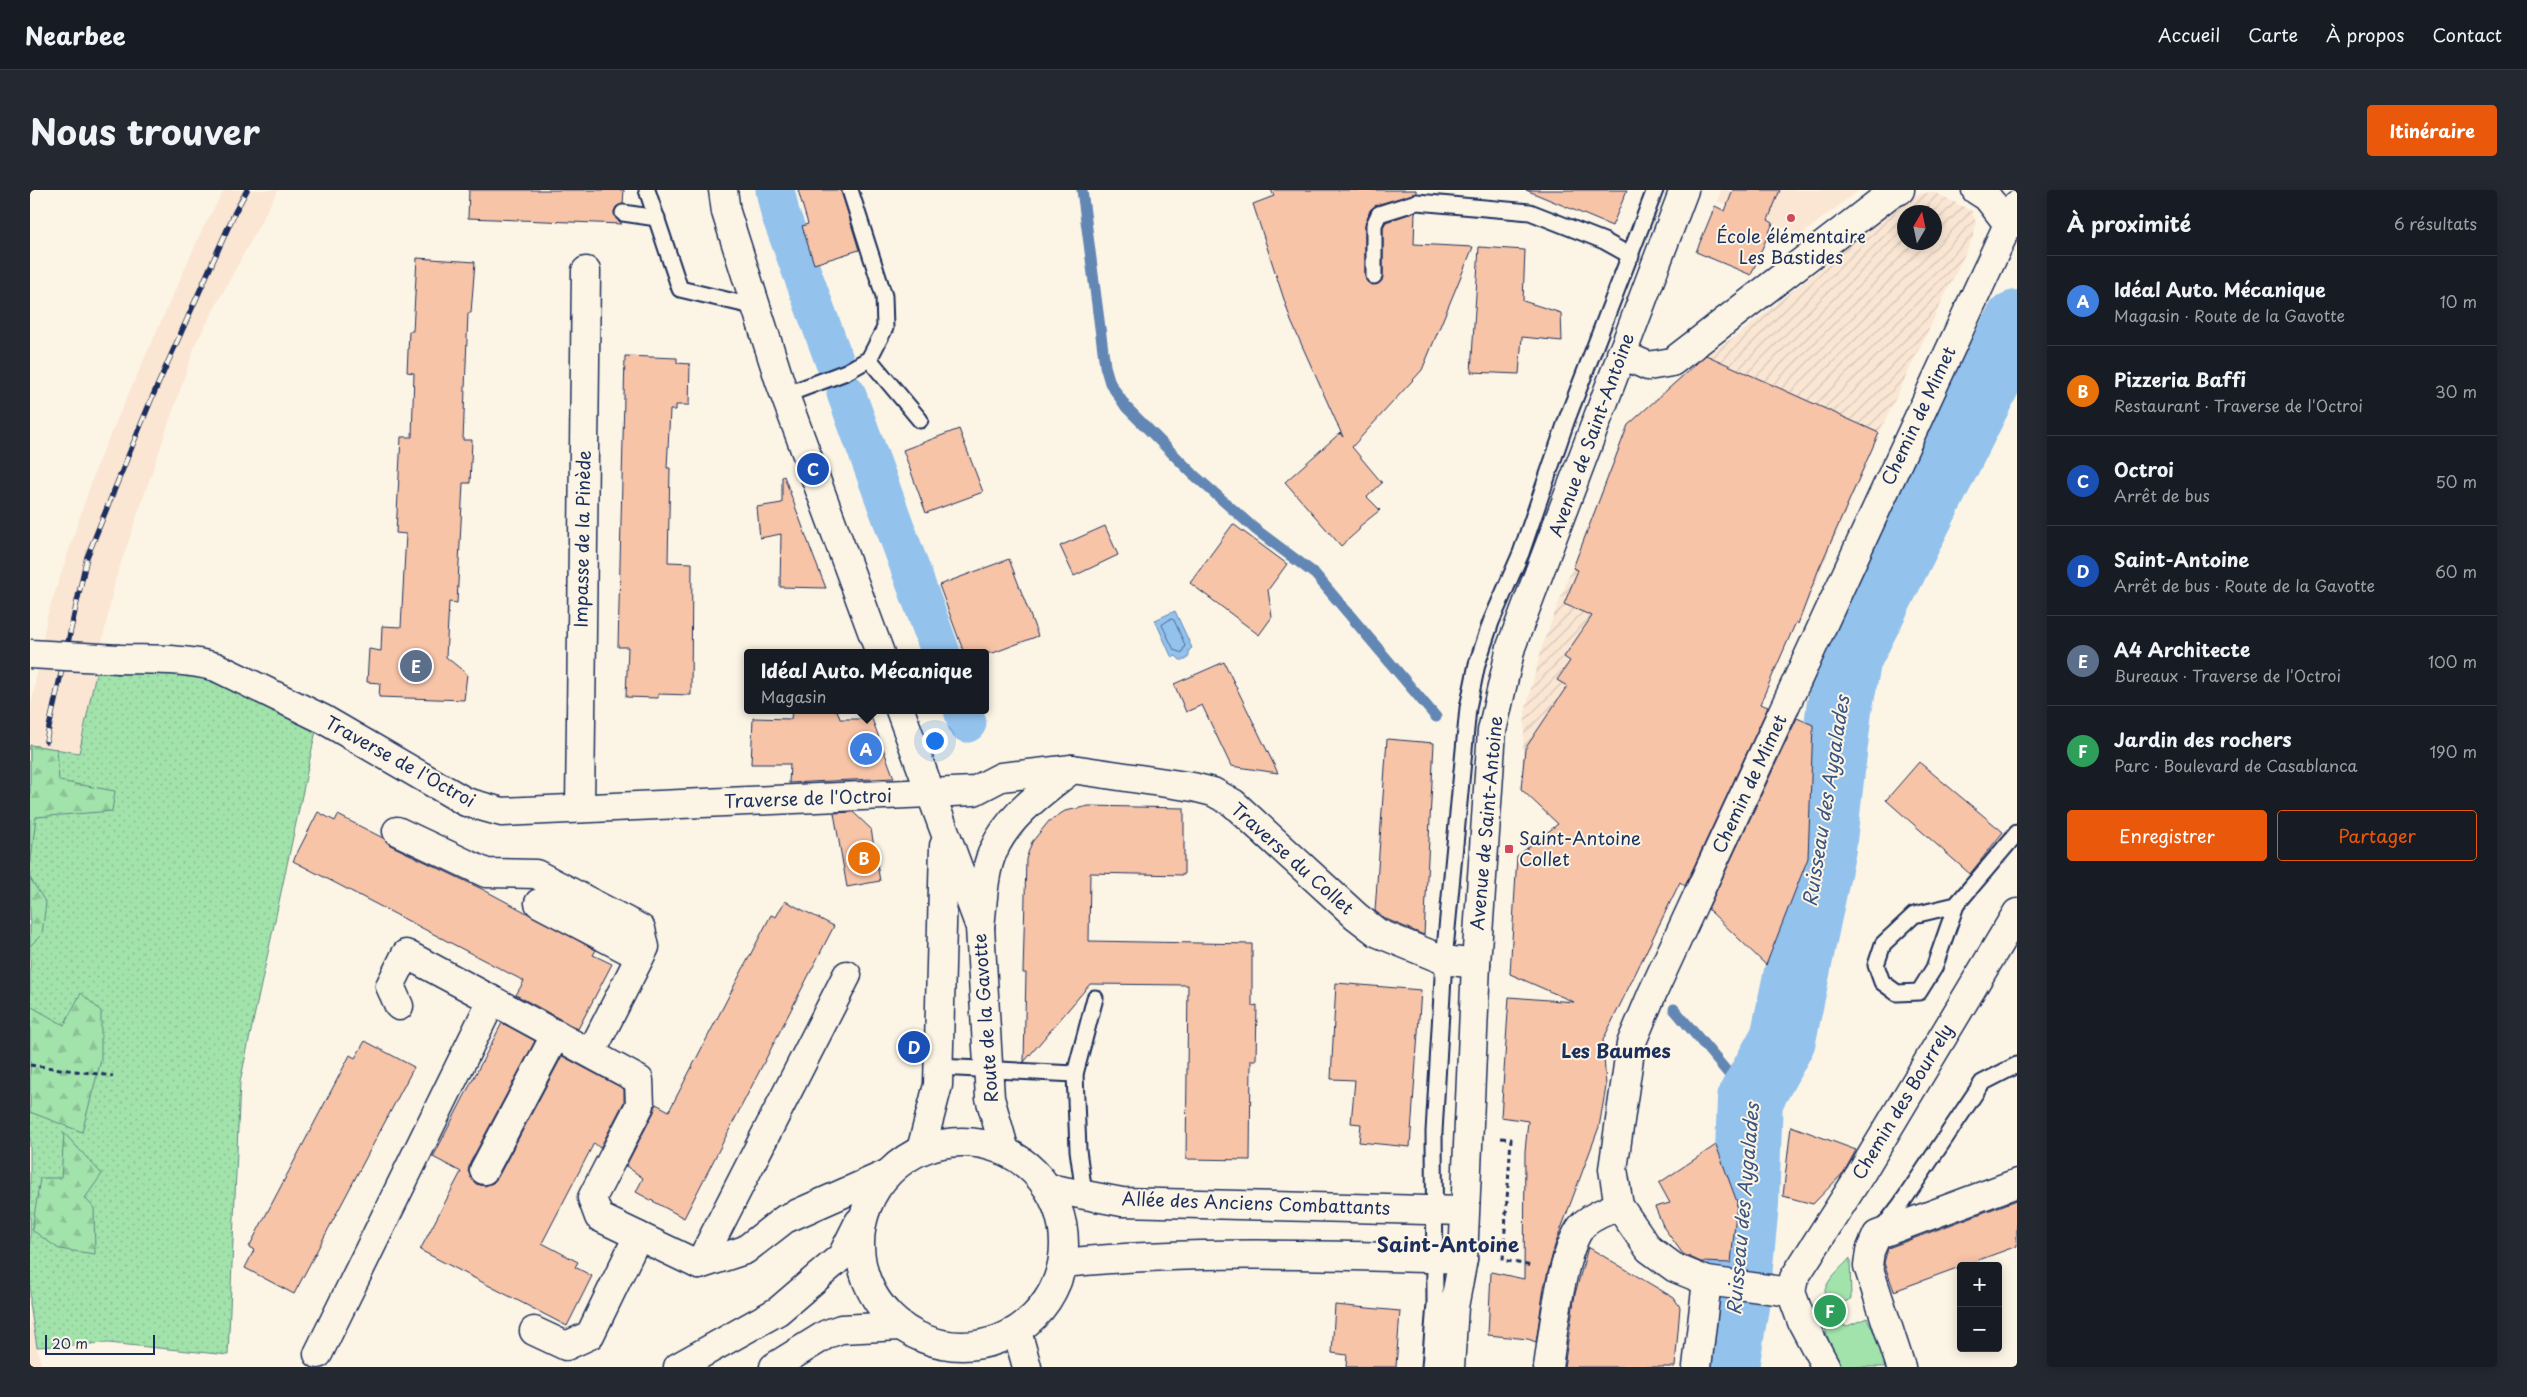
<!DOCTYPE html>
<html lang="fr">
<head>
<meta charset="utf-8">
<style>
  :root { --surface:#171b24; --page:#242831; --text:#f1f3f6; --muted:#9ea1a6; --line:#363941; --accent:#ea580c }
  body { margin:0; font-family:"Playpen Sans",sans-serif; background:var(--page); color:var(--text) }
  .controls { position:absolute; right:15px; bottom:15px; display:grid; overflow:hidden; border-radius:5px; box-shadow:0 2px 12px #0003 }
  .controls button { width:45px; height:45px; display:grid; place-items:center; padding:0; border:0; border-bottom:1px solid var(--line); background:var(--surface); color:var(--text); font:25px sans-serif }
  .compass { position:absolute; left:1867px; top:15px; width:45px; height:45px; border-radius:50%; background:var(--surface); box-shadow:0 2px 12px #0003; rotate:9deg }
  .scale { position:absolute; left:15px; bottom:12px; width:110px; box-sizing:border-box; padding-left:5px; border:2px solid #1b2f5e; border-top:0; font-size:14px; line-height:18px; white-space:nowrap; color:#1b2f5e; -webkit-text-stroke:4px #fcf5e5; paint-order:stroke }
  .you { position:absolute; left:904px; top:550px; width:18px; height:18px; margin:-12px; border:4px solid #fff; border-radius:50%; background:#1a73e8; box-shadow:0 0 0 8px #1a73e833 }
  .badge { display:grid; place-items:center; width:32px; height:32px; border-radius:50%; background:var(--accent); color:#fff; font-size:16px; font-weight:700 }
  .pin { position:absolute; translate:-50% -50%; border:2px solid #fff; box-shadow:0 1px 5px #0006 }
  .popup { position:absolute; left:714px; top:459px; width:245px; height:65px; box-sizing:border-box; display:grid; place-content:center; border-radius:5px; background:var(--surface); filter:drop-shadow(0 1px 4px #0005); font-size:16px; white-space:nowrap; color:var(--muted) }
  .popup b { font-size:19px; color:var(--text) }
  .popup::after { content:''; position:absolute; left:50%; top:100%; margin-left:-10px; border:10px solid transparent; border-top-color:var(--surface) }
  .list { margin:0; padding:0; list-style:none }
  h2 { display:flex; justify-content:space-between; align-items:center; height:65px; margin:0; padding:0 20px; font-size:21px }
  h2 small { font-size:16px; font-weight:400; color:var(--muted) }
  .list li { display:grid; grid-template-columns:32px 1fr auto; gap:15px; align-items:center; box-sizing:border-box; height:90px; padding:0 20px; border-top:1px solid var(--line) }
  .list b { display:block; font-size:19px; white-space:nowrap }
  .list p { margin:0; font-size:16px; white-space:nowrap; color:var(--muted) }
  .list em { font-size:16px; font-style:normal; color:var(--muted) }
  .actions { display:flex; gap:10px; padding:15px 20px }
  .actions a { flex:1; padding:11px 0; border:1px solid var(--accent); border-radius:5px; text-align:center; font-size:18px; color:var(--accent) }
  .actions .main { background:var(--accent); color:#fff }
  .map { position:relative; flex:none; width:1987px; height:1177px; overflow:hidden; border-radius:5px }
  header { display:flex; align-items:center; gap:30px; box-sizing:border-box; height:70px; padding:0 25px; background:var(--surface); border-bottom:1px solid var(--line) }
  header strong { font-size:24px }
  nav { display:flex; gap:28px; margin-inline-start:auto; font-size:18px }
  .intro { display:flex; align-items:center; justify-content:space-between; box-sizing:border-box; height:120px; padding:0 30px }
  h1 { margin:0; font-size:35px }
  .button { padding:12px 22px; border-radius:5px; background:var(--accent); color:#fff; font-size:18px; font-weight:700 }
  main { display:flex; gap:30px; padding:0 30px }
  aside { flex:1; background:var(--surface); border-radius:5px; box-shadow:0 2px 12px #0003 }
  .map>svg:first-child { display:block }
  .built { fill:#fae6d3 }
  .industrial { fill:url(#industrial-furrows); fill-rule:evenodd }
  .grass { fill:url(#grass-dots); stroke:#5e8884 }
  .forest { fill:url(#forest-firs); stroke:#5e8884 }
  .garden { fill:#a2e2ab; stroke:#5e8884 }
  .water { fill:#93c2ed; stroke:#6387b4 }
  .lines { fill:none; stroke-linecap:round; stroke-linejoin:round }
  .shore { stroke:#4b6a97; stroke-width:1 }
  .stream { stroke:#6387b4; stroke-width:11 }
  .canal { stroke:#93c2ed; stroke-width:39 }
  .river { stroke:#93c2ed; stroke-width:66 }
  .building { fill:#f7c4a8; stroke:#1b2f5e }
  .service-casing { stroke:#1b2f5e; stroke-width:19 }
  .minor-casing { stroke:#1b2f5e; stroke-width:31 }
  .tertiary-casing { stroke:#1b2f5e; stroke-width:31 }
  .secondary-casing { stroke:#1b2f5e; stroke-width:31 }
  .path { stroke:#1b2f5e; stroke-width:3; stroke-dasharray:5 4; stroke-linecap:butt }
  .service { stroke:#fcf5e5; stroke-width:15 }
  .minor { stroke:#fcf5e5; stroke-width:28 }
  .tertiary { stroke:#fcf5e5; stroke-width:28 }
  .secondary { stroke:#fcf5e5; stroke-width:28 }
  .rail-casing { stroke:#1b2f5e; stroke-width:5.5 }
  .rail { stroke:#fcf5e5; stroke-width:4; stroke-dasharray:11; stroke-linecap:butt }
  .minor-bridge-casing { stroke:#1b2f5e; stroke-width:31; stroke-linecap:butt }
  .minor-bridge { stroke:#fcf5e5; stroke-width:28 }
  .poi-dot { fill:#d1495b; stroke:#fcf5e5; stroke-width:2 }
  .labels { text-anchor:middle; stroke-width:4; stroke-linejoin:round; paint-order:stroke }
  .poi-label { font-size:18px; fill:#1b2f5e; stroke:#fcf5e5 }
  .street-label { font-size:18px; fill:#1b2f5e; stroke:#fcf5e5 }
  .water-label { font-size:19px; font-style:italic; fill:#395482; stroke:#fcf5e5 }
  .neighbourhood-label { font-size:19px; font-weight:bold; fill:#1b2f5e; stroke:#fcf5e5 }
  .quarter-label { font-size:20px; font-weight:bold; fill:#1b2f5e; stroke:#fcf5e5 }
</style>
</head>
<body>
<header>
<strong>Nearbee</strong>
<nav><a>Accueil</a><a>Carte</a><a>À propos</a><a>Contact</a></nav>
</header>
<div class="intro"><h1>Nous trouver</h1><a class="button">Itinéraire</a></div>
<main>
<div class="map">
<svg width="1987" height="1177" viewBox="0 0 1987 1177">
  <defs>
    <pattern id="industrial-furrows" width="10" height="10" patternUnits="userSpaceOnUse" patternTransform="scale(1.25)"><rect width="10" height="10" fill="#fae6d3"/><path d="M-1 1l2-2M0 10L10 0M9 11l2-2" fill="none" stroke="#d6c6b8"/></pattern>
    <pattern id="grass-dots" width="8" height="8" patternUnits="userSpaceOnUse" patternTransform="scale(1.25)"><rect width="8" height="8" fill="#a2e2ab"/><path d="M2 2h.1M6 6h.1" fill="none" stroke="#8bc296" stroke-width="1.8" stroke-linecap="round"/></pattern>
    <pattern id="forest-firs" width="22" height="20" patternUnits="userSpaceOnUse" patternTransform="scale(1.25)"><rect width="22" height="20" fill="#a2e2ab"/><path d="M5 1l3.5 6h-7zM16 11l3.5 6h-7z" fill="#8bc296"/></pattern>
  </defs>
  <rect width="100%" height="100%" fill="#fcf5e5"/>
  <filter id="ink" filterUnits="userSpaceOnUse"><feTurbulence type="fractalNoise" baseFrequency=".02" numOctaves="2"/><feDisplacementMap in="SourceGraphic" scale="10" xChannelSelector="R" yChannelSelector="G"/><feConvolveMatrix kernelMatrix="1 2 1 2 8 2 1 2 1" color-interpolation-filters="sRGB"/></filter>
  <g filter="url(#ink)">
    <g class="built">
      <path d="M194,0H248L166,153L85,391L49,563L0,555V522L17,426L68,272L172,40Z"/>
      <path d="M1691,0H1829L1771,45L1687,11Z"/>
      <path d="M0,1114L7,1157L12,1177H0Z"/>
    </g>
    <path class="industrial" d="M1904,2L1942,21L1946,33L1943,47L1849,243L1768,434L1766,432L1616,766L1515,644L1528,634L1491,599L1495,522L1512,456L1597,235L1675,165L1706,146L1876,10L1888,4ZM1874,22H1904V52H1874Z"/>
    <path class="grass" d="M68,473L175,487L287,536L210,892L198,1165L78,1153L7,1157L0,1114V555L49,563Z"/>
    <g class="forest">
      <path d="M0,555L27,559L29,591L85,601L82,621L6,627L0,678Z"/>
      <path d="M0,688L16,713L12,744L0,756Z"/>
      <path d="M51,803L71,821V870L52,942L0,922V816L34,835Z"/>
      <path d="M34,943L72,984L55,1008L64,1018L65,1064L29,1059L2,1040L10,988H31Z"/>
    </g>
    <path class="garden" d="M1820,1068L1821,1109L1805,1116L1815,1137L1837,1128L1861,1177H1811C1798,1157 1786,1118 1797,1095C1801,1086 1813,1076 1820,1068Z"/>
    <path class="water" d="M1145,421L1162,458L1159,460V466L1156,470H1150L1146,466L1142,468L1125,430Z"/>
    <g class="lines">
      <path class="shore" d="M1141,429L1144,430L1155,455L1152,463L1144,460L1132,435Z"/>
      <g class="stream">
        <path d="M1052,0L1075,176L1080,193L1096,217L1164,285L1225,339L1285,384L1406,527"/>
        <path d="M1644,819L1720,909"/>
      </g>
      <g class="canal">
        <path d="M745,0L750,23L804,170"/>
        <path d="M816,203L911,463"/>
        <path d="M933,520L937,533"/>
      </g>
      <path class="river" d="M1696,1177L1706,1116L1716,1014L1720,909L1753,849L1793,658L1809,520L1819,467L1987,133"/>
    </g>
    <g class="building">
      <path d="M439,0H594L593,14L586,17L584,22L585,27L592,34L438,28Z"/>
      <path d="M768,0H811L829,60L784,74L772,36L778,34Z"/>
      <path d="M1241,0H1386V3L1346,15L1340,20L1335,35V86L1340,94H1348L1353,86V37L1356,32L1385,22L1384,54L1443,57L1392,180L1322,257L1352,293L1337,307L1350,320L1330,336L1329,340L1311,356L1255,292L1310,243L1313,247L1261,131L1223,14L1244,6Z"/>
      <path d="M1496,0H1597L1582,36Z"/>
      <path d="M1703,0H1750L1738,30L1743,33L1721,85L1666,62L1685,16L1695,21Z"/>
      <path d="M1449,57L1495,60L1493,111L1531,123L1532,151L1492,147L1489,184L1441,182Z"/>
      <path d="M387,68L445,72L441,123H438L433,250H442L440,293H433L427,413L419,412L416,467L437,484L434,510L349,507L350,493L337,492L339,459L351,461L352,436L371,437L376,344L366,343L371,247H382L384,183L377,182L379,141H383Z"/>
      <path d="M1676,165L1849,243L1788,381L1768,434L1766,432L1730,514L1738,517L1655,696L1650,692L1573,850L1576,897L1569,937L1525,1055L1514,1097L1506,1152L1498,1149L1458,1145L1461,1082L1494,1089L1495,961L1498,931L1471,927L1479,807L1544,812L1480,784L1487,666L1528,634L1491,599L1495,559L1537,496L1527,490L1540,471L1534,467L1562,426L1534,414L1548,380L1543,378L1598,235Z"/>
      <path d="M595,166L647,168V173L660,174L659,215H646V220H640L637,278H640L638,372L662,373L661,505L628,504V508L596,507L598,457H588Z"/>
      <path d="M929,239L953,302L896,323L873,260Z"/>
      <path d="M754,286L784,368L796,398L750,397L751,344L730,348L727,317L752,313V287Z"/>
      <path d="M1203,334L1257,374L1238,400L1242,427L1229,445L1160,393Z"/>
      <path d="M1075,336L1088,365L1044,386L1030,356Z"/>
      <path d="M979,369L1008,446L963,463H934L909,395Z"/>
      <path d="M1194,472L1248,583L1201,576L1172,515L1156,522L1144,494Z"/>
      <path d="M762,520H807L810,529H842L864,588L759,593L760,574H721L723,528L761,529Z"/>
      <path d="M1767,528L1783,535L1778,668L1736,775L1678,719Z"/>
      <path d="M1357,549L1404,553L1394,745L1356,729L1345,721Z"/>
      <path d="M1889,572L1973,642L1940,684L1856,610Z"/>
      <path d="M1059,616L1154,618V685L1060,683L1059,751L1222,754V816L1227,815L1226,870H1221L1220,970L1156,969L1158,795L1060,794L994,872L996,783H993L996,669L1002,652L1019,631L1035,621Z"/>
      <path d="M288,622L305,631L308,625L353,648L360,655L454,700L566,760L563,765L582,774L548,839L486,805L494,791L263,671Z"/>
      <path d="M823,622L841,639L850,691L817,697L804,623Z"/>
      <path d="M755,711L804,736L654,1028L606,1002L613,988L596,976L624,922L626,914L639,921L741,725L746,727Z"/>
      <path d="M1306,793L1391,800L1380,957L1329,952L1331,934L1321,933L1325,890L1301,889Z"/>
      <path d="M472,833L505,851L440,973L438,981L441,988L446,994L455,996L463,993L468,987L532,866L594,899V912L570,958L564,953L512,1053L548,1072L545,1077L562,1086L537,1136L390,1060L431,982L403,967Z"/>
      <path d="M335,851L384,877L264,1104L215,1078L224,1060L219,1057L320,865L325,868Z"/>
      <path d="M1761,936L1826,960L1814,982L1783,1014L1753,1006Z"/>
      <path d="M1686,955L1707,1012L1701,1073L1671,1072L1653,1064L1634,1038L1625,1017L1640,1013L1629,993Z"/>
      <path d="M1987,1010V1056L1864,1101L1854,1073L1858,1058Z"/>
      <path d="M1558,1057L1644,1108L1650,1117L1645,1177H1534L1545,1104Z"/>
      <path d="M1305,1115L1370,1121L1366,1177H1316L1317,1165L1302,1163Z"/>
    </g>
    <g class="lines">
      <g class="service-casing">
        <g id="service">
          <path d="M617,0L650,99L726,117"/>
          <path d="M593,23L627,28"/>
          <path d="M1344,86V35L1349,24L1387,12L1500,22L1574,51L1601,66"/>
          <path d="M839,169L890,230"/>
          <path d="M755,205L816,182L839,169L855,138L854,106L820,0"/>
          <path d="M1926,715L1884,725L1853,754L1846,775L1852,792L1867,803L1889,802L1904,778L1926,715L1987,643"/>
          <path d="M909,877L1045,884"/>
          <path d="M1054,1004L1048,960L1045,884L1065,808"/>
          <path d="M1851,1040L1871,1014L1952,893L1987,875"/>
          <path d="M1400,1177L1405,1114L1404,942L1414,770L1438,518L1447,474L1461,432L1491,363L1537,229L1625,0"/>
        </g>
      </g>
      <g class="minor-casing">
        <g id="minor">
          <path d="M1946,0L1957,7L1978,34"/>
          <path d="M1591,164L1618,176L1642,172L1860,4L1870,0"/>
          <path d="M89,469C122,470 154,468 186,477L293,529L436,612L472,622L944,601L971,587L1042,579L1163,597L1183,602L1203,613L1326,726L1348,743L1414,770L1446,774"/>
          <path d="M550,618L556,81"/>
          <path d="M367,641L456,683L506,684L611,739L615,757L561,863"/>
          <path d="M509,713L610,766"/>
          <path d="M950,737C953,713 953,684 963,661C979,625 1012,603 1042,579"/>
          <path d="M369,816L360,796L376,764L462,810"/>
          <path d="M454,980L526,844"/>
          <path d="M669,1075L817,785"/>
          <path d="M1761,1102L1677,1091L1645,1078L1619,1059L1589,1016L1583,979L1601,854L1622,804L1987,15"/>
          <path d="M1761,1102L1764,1088L1830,985L1987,723"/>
          <path d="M1761,1102L1772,1132L1796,1177"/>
          <path d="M504,1141L536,1156L560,1145L608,1046"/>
          <path d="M288,1164L462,810L609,890L610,915L562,1008L569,1027L669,1075L715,1060L755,1029L857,984"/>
          <path d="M1518,1177C1523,1145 1532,1053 1555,1033C1565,1025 1578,1020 1589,1016"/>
          <path d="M1667,1177L1677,1091"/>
          <path d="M1871,1177L1838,1076L1840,1061L1847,1045L1987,993"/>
        </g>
      </g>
      <g class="tertiary-casing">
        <g id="tertiary">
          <path d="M987,1141L997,1177"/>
          <path d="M1420,1177L1424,1117L1433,1069"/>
        </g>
      </g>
      <g class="secondary-casing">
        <g id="secondary">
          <path d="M693,0L696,22L750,192L850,463"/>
          <path d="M870,520L950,737L960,908L975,961"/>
          <circle cx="932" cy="1054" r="102"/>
          <path d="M891,960L908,895L914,656"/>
          <path d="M1018,998L1092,1012L1434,1021"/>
          <path d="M1033,1073C1166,1060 1300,1065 1433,1069L1446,774L1462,541L1481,457L1654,0"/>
          <path d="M648,1177L748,1121L812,1066L829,1032"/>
          <path d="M744,1177L797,1144L811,1139L871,1136"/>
        </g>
      </g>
      <g class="path">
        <path d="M0,875L83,886"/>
        <path d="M1471,948L1481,949L1473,1070L1502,1076"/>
      </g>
      <use href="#service" class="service"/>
      <use href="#minor" class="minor"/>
      <use href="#tertiary" class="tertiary"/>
      <use href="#secondary" class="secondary"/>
      <g class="rail-casing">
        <path id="rail" d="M16,551L57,367L121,210L205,22L217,0"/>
      </g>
      <use href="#rail" class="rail"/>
      <g class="minor-bridge-casing">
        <path id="minor-bridge" d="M0,464L89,469"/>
      </g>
      <use href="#minor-bridge" class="minor-bridge"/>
    </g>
  </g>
  <g class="poi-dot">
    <circle cx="1761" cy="28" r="5"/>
    <rect x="1474" y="654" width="10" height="10" rx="2.5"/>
  </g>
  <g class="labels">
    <g class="poi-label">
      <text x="1761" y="53">École élémentaire<tspan x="1761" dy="21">Les Bastides</tspan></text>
      <text x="1489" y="655" text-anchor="start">Saint-Antoine<tspan x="1489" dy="21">Collet</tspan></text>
    </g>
    <g class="street-label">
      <text transform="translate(1889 226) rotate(-65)" y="6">Chemin de Mimet</text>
      <text transform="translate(1562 245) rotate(-70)" y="6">Avenue de Saint-Antoine</text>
      <text transform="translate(553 349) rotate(-89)" y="6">Impasse de la Pinède</text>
      <text transform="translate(370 572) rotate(29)" y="6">Traverse de l'Octroi</text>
      <text transform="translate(1720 594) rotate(-65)" y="6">Chemin de Mimet</text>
      <text transform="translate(778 609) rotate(-2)" y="6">Traverse de l'Octroi</text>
      <text transform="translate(1457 633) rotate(-85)" y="6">Avenue de Saint-Antoine</text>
      <text transform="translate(1262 669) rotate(42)" y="6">Traverse du Collet</text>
      <text transform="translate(956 828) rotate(-94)" y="6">Route de la Gavotte</text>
      <text transform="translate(1873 912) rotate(-59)" y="6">Chemin des Bourrely</text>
      <text transform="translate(1226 1014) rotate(2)" y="6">Allée des Anciens Combattants</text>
    </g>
    <g class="water-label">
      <text transform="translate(1796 611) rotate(-81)" y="7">Ruisseau des Aygalades</text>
      <text transform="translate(1713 1019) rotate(-85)" y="7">Ruisseau des Aygalades</text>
    </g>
    <g class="neighbourhood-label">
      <text x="1586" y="868">Les Baumes</text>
    </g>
    <g class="quarter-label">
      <text x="1418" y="1062">Saint-Antoine</text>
    </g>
  </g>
</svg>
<div class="controls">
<button>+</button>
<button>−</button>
</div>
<svg class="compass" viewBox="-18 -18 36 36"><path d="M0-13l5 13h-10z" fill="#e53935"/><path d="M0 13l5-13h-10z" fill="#9ea1a6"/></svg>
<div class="scale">20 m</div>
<div class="you"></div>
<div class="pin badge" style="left:836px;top:559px;background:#3f7fe0">A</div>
<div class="popup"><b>Idéal Auto. Mécanique</b>Magasin</div>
<div class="pin badge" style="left:834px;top:668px;background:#e8710a">B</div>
<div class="pin badge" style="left:783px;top:279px;background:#1a4fb4">C</div>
<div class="pin badge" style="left:884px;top:857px;background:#1a4fb4">D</div>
<div class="pin badge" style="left:386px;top:476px;background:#5c6f8a">E</div>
<div class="pin badge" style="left:1800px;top:1121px;background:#2e9e5b">F</div>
</div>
<aside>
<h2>À proximité<small>6 résultats</small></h2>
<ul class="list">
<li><span class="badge" style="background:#3f7fe0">A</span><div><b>Idéal Auto. Mécanique</b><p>Magasin · Route de la Gavotte</p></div><em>10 m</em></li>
<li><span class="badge" style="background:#e8710a">B</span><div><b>Pizzeria Baffi</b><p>Restaurant · Traverse de l'Octroi</p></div><em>30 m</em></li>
<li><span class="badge" style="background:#1a4fb4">C</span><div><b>Octroi</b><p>Arrêt de bus</p></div><em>50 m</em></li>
<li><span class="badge" style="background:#1a4fb4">D</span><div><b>Saint-Antoine</b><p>Arrêt de bus · Route de la Gavotte</p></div><em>60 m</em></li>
<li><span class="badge" style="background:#5c6f8a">E</span><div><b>A4 Architecte</b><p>Bureaux · Traverse de l'Octroi</p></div><em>100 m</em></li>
<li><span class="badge" style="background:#2e9e5b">F</span><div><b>Jardin des rochers</b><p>Parc · Boulevard de Casablanca</p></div><em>190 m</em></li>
</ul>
<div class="actions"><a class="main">Enregistrer</a><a>Partager</a></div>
</aside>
</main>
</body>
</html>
